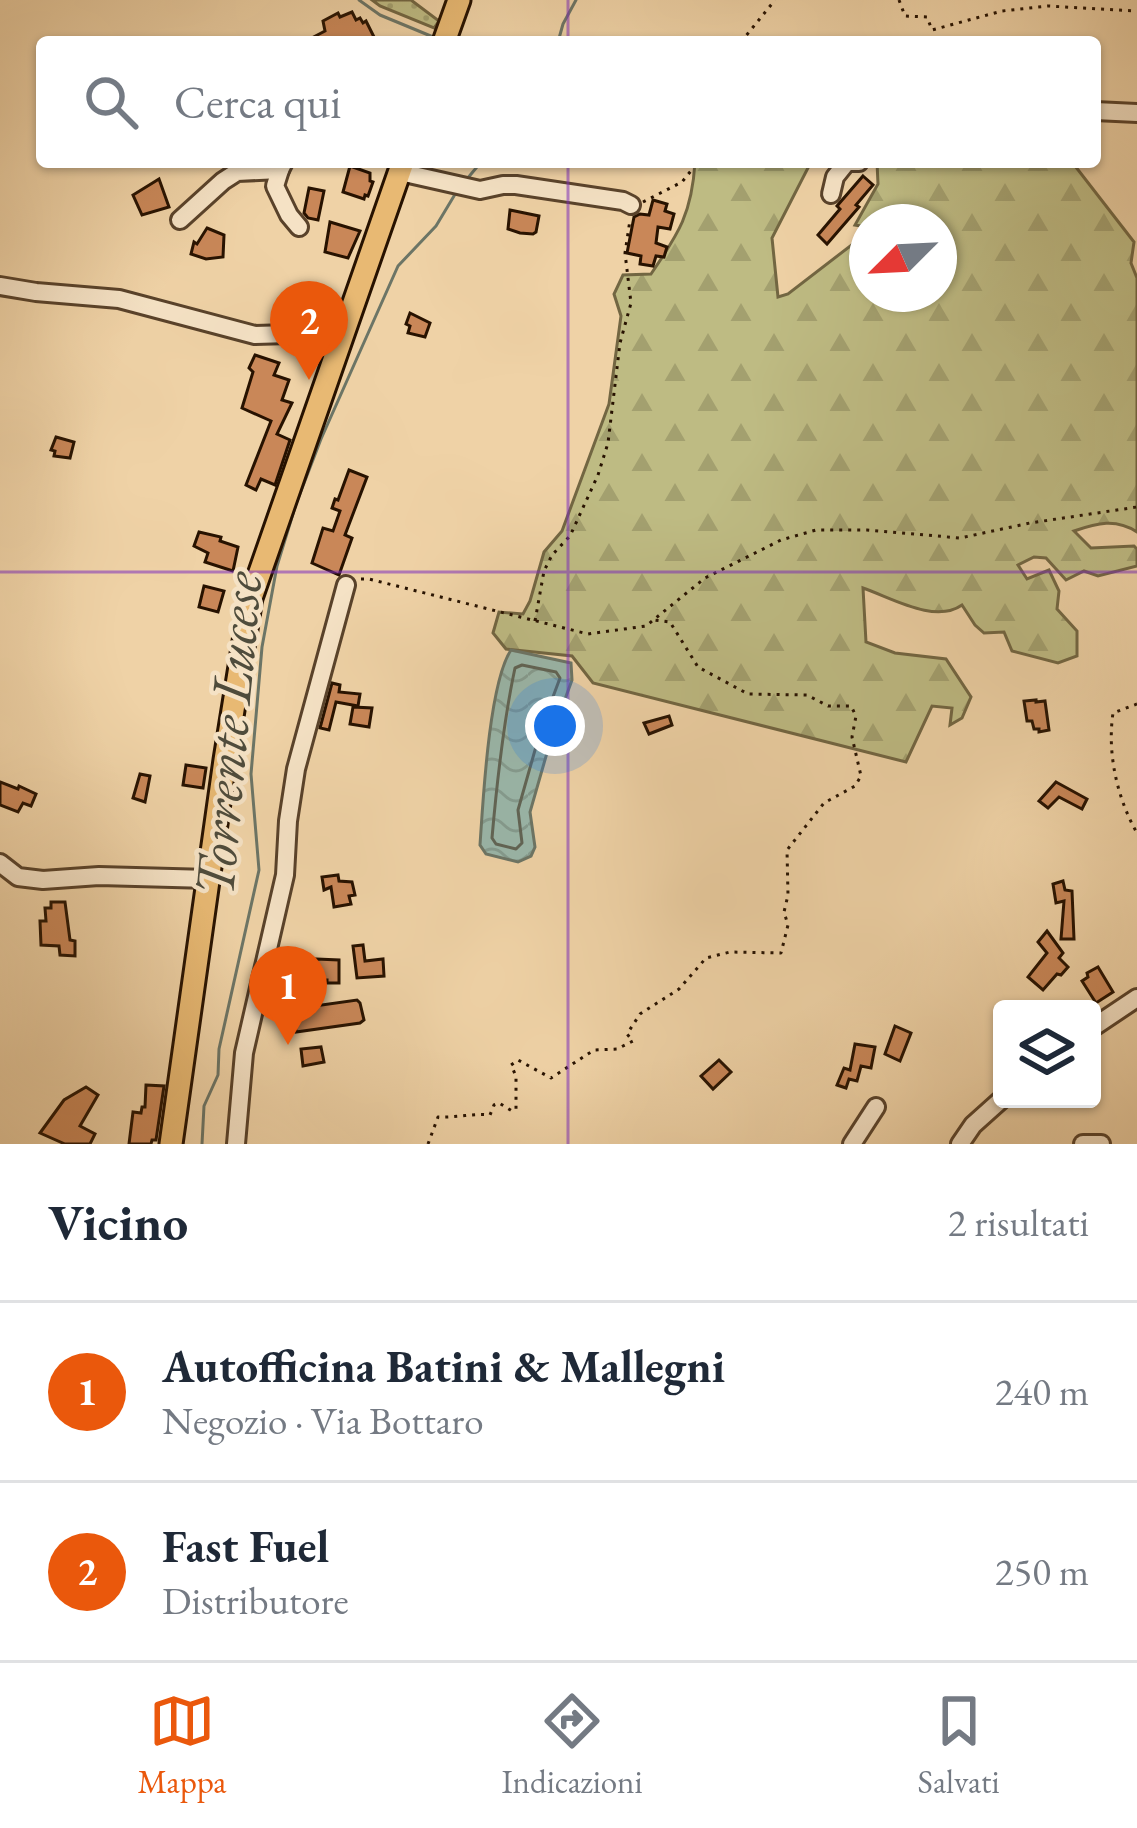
<!DOCTYPE html>
<html lang="it">
<head>
<meta charset="utf-8">
<style>
  :root { --surface:#fff; --page:#f6f6f7; --text:#1f2937; --muted:#747a83; --line:#e0e1e3; --accent:#ea580c }
  body { margin:0; font-family:"EB Garamond",serif; background:var(--page); color:var(--text) }
  .controls { position:absolute; right:36px; bottom:36px; display:grid; overflow:hidden; border-radius:12px; box-shadow:0 3px 9px #0004 }
  .controls button { width:108px; height:108px; display:grid; place-items:center; padding:0; border:0; border-bottom:3px solid var(--line); background:var(--surface); color:var(--text); font:60px sans-serif }
  .compass { position:absolute; left:849px; top:204px; width:108px; height:108px; border-radius:50%; background:var(--surface); box-shadow:0 3px 9px #0004; rotate:246deg }
  .you { position:absolute; left:555px; top:726px; width:42px; height:42px; margin:-30px; border:9px solid #fff; border-radius:50%; background:#1a73e8; box-shadow:0 0 0 18px #1a73e833 }
  .badge { display:grid; place-items:center; width:78px; height:78px; border-radius:50%; background:var(--accent); color:#fff; font-size:39px; font-weight:700 }
  .pin { position:absolute; translate:-50% -99px; filter:drop-shadow(0 3px 6px #0008) }
  .pin::after { content:''; position:absolute; top:63px; width:42px; height:36px; background:inherit; clip-path:polygon(0 0,100% 0,50% 100%) }
  .list { margin:0; padding:0; list-style:none }
  h2 { display:flex; justify-content:space-between; align-items:center; height:156px; margin:0; padding:0 48px; font-size:51px }
  h2 small { font-size:39px; font-weight:400; color:var(--muted) }
  .list li { display:grid; grid-template-columns:78px 1fr auto; gap:36px; align-items:center; box-sizing:border-box; height:180px; padding:0 48px; border-top:3px solid var(--line) }
  .list b { display:block; font-size:45px; white-space:nowrap }
  .list p { margin:0; font-size:39px; white-space:nowrap; color:var(--muted) }
  .list em { font-size:39px; font-style:normal; color:var(--muted) }
  .icon { flex:none; width:66px; height:66px; fill:none; stroke:currentColor; stroke-width:2; stroke-linecap:round; stroke-linejoin:round }
  .map { position:relative; flex:none; width:1137px; height:1144px; overflow:hidden }
  .search { position:absolute; background:var(--surface); box-shadow:0 3px 9px #0004; left:36px; right:36px; top:36px; height:132px; display:flex; align-items:center; gap:30px; box-sizing:border-box; padding:0 42px; border-radius:12px; color:var(--muted); font-size:45px }
  .sheet { height:516px; background:var(--surface) }
  nav { display:flex; justify-content:space-around; align-items:center; box-sizing:border-box; height:168px; border-top:3px solid var(--line); background:var(--surface); font-size:33px; color:var(--muted) }
  nav a { display:grid; justify-items:center; gap:6px }
  nav .on { color:var(--accent) }
  .map>svg:first-child { display:block }
  .grass { fill:url(#grass-dots); stroke:#726642; stroke-width:3 }
  .forest { fill:url(#forest-firs); stroke:#726642; stroke-width:3 }
  .water { fill:url(#water-waves); stroke:#6c7566; stroke-width:3 }
  .lines { fill:none; stroke-linecap:round; stroke-linejoin:round }
  .shore { stroke:#606455; stroke-width:3 }
  .stream { stroke:#6c7566; stroke-width:3 }
  .building { fill:#c98758; stroke:#271200; stroke-width:3 }
  .minor-casing { stroke:#59422a; stroke-width:22 }
  .major-casing { stroke:#271200; stroke-width:27 }
  .path { stroke:#271200; stroke-width:3; stroke-dasharray:3 6; stroke-linecap:butt }
  .minor { stroke:#f5e2c5; stroke-width:16 }
  .major { stroke:#e8b973; stroke-width:21 }
  .grid { fill:none; stroke:#7b2cbf; stroke-width:3; stroke-opacity:0.55 }
  .labels { text-anchor:middle; stroke-width:9; stroke-linejoin:round; paint-order:stroke }
  .water-label { font-size:57px; font-style:italic; fill:#4f4c3c; stroke:#f5e2c5 }
</style>
</head>
<body>
<div class="map">
<svg width="1137" height="1144" viewBox="0 0 1137 1144">
  <defs>
    <pattern id="grass-dots" width="8" height="8" patternUnits="userSpaceOnUse" patternTransform="scale(3)"><rect width="8" height="8" fill="#bebb83"/><path d="M2 2h.1M6 6h.1" fill="none" stroke="#a3a06f" stroke-width="1.8" stroke-linecap="round"/></pattern>
    <pattern id="forest-firs" width="22" height="20" patternUnits="userSpaceOnUse" patternTransform="scale(3)"><rect width="22" height="20" fill="#bebb83"/><path d="M5 1l3.5 6h-7zM16 11l3.5 6h-7z" fill="#a3a06f"/></pattern>
    <pattern id="water-waves" width="16" height="10" patternUnits="userSpaceOnUse" patternTransform="scale(3)"><rect width="16" height="10" fill="#9ab7aa"/><path d="M0 5q4-4 8 0t8 0" fill="none" stroke="#859c90"/></pattern>
  </defs>
  <rect width="100%" height="100%" fill="#efd2a6"/>
  <filter id="stains"><feTurbulence type="fractalNoise" baseFrequency=".00167" numOctaves="4"/><feColorMatrix values="0 0 0 0 .2 0 0 0 0 .09 0 0 0 0 .02 0 0 0 .5 -.17"/></filter>
  <radialGradient id="worn" r=".72"><stop offset=".6" stop-color="#630" stop-opacity="0"/><stop offset="1" stop-color="#630" stop-opacity=".3"/></radialGradient>
  <path class="grass" d="M372,0H411L439,21L434,28L380,6Z"/>
  <path class="forest" d="M695,162H811L772,238L778,297L788,294L858,240L867,246V294H939V222H867V227L855,225L878,184L877,162H1072L1134,242L1131,263L1137,278V532C1116,518 1097,523 1074,531L1091,548L1134,546L1137,549V566L1098,576L1084,571L1066,580L1046,558L1034,557L1018,565L1027,579L1049,570L1059,591L1057,609L1077,631V656L1058,663L1012,651L1004,632L984,633L975,625L962,605C935,624 892,598 863,588L866,642L895,653L946,659L971,697L962,718L950,725L952,708L932,706L906,762L593,683L572,656L506,649L493,633L499,612L523,614L530,601L544,552L562,531L609,404L621,316L614,294L623,275L651,274C679,233 692,213 695,162Z"/>
  <path class="water" d="M511,650L571,663L572,680L553,732L530,812L535,847L531,856L518,862L486,854L480,845C483,801 489,683 511,650Z"/>
  <g class="lines">
    <path class="shore" d="M522,665L556,672L560,678L541,729L518,810L522,843L516,849L496,844L492,838C497,781 503,724 515,668Z"/>
    <g class="stream">
      <path d="M359,0L380,15L438,39"/>
      <path d="M558,42L563,24L576,0"/>
      <path d="M467,179L481,162"/>
      <path d="M202,1144L204,1106L218,1075L219,1049L259,870L251,774L262,647L277,566L296,504L321,439L398,266L436,226L457,191"/>
    </g>
  </g>
  <g class="building">
    <path d="M352,12L356,20L360,18L363,23L366,21L375,39L370,42H304L325,31L323,21L338,13L340,17Z"/>
    <path d="M350,166L370,173V181L373,182L368,196L365,195L364,199L343,192Z"/>
    <path d="M863,176L873,185L856,205L859,207L827,244L818,235L840,209L837,206Z"/>
    <path d="M159,179L169,207L142,215L133,195Z"/>
    <path d="M309,188L324,191L318,220L308,218L304,213Z"/>
    <path d="M653,200L667,204L665,211L674,214L670,229L658,227L656,243L667,247L664,257L656,256L653,266L640,264L641,256L627,253L634,217L640,214L649,215Z"/>
    <path d="M510,210L539,216L536,232L533,234L520,233L508,229Z"/>
    <path d="M330,222L360,231L348,258L325,252Z"/>
    <path d="M207,228L224,235L223,257L206,259L191,254L194,242L197,244Z"/>
    <path d="M311,287L337,297L335,303L338,304L330,327L325,325L324,329L281,321L285,311L301,317Z"/>
    <path d="M410,313L430,323L425,337L408,333L410,326L406,324Z"/>
    <path d="M255,355L279,363L274,375L289,380L282,400L292,403L277,434L290,440L275,485L261,479L256,490L246,485L271,421L242,408L253,372L249,368Z"/>
    <path d="M56,437L74,442L70,458L54,456L55,451L51,450Z"/>
    <path d="M349,470L367,477L345,535L352,538L339,575L312,563L323,528L333,531L340,511L332,508L335,499L338,500Z"/>
    <path d="M199,532L221,537L220,541L238,547L233,571L205,562L208,553L194,546Z"/>
    <path d="M204,586L224,591L218,612L199,607Z"/>
    <path d="M332,683L340,685L339,692L360,694L358,706L336,702L329,730L320,728Z"/>
    <path d="M1036,700V702L1045,701L1049,730L1039,732V729H1034L1032,721H1027L1024,701Z"/>
    <path d="M353,707L372,708L369,727L350,724Z"/>
    <path d="M669,716L672,725L649,734L644,723Z"/>
    <path d="M186,765L206,768L203,788L183,785Z"/>
    <path d="M140,774L150,776L145,802L133,798Z"/>
    <path d="M0,782L18,789L19,786L36,794L31,806L23,803L18,812L0,805Z"/>
    <path d="M1056,782L1087,799L1082,809L1059,797L1048,808L1039,801Z"/>
    <path d="M338,875L339,881L352,882L355,895L349,896L351,904L334,907L331,887L324,890L322,877Z"/>
    <path d="M1063,881L1065,890L1072,891L1074,939H1061L1064,901L1056,903L1053,884Z"/>
    <path d="M51,902H65L70,940L75,941V956L60,955L59,946L41,945L40,921H46L45,908H51Z"/>
    <path d="M1047,931L1063,953L1059,958L1068,967L1061,975L1057,974L1043,990L1028,977L1047,953L1038,942Z"/>
    <path d="M363,945L365,961L383,959L384,976L357,978L353,946Z"/>
    <path d="M316,959L339,960V983H327V980H321V976H316Z"/>
    <path d="M1098,967L1113,992L1096,1003L1082,981L1088,977L1087,973Z"/>
    <path d="M357,1000L360,1003L364,1020L360,1023L296,1032L293,1009Z"/>
    <path d="M895,1026L911,1033L900,1061L885,1054Z"/>
    <path d="M855,1044L875,1047L871,1068L861,1066L857,1081L849,1079L846,1088L837,1085L844,1068L850,1070Z"/>
    <path d="M321,1047L324,1062L303,1066L301,1049Z"/>
    <path d="M719,1060L731,1072L713,1089L701,1076Z"/>
    <path d="M146,1085L164,1086L156,1140H152L151,1144H129L133,1112L141,1113L142,1107H145Z"/>
    <path d="M86,1087L98,1095L80,1126L95,1134L90,1144H65L40,1133L64,1100Z"/>
  </g>
  <g class="lines">
    <g class="minor-casing">
      <g id="minor">
        <path d="M1095,111L1137,113"/>
        <path d="M280,170L275,186L289,215L299,227"/>
        <path d="M400,172L480,190L503,185H516L623,201L631,205"/>
        <path d="M831,194L835,177L847,162H859"/>
        <path d="M180,220L223,181L237,172L280,170L284,162"/>
        <path d="M0,286L36,292L119,299L255,335L289,334L338,345"/>
        <path d="M0,863L18,877L43,880L99,876L209,879"/>
        <path d="M1092,1028L1137,998"/>
        <path d="M236,1144L244,1053L285,875L288,821L296,769L346,585"/>
        <path d="M852,1144L876,1107"/>
        <path d="M960,1144L973,1125L1002,1099"/>
        <path d="M1083,1144H1101"/>
      </g>
    </g>
    <g class="major-casing">
      <g id="major">
        <path d="M444,42L459,0"/>
        <path d="M171,1144L225,760L251,598L403,162"/>
      </g>
    </g>
    <g class="path">
      <path d="M899,0L905,16L927,17L932,30L1002,11L1048,6L1137,11"/>
      <path d="M741,42L775,0"/>
      <path d="M643,202L682,182L698,162"/>
      <path d="M361,579H369L588,634L646,626L705,578L781,540L816,530H867L960,538L1030,523L1137,507"/>
      <path d="M535,621L544,571L552,555L570,536L598,475L608,443L620,343L631,303L625,253L630,220"/>
      <path d="M1137,704L1113,713C1107,753 1117,798 1137,833"/>
      <path d="M428,1144L438,1117C456,1118 472,1113 490,1115L494,1105L499,1103L512,1111L516,1109V1076L511,1065L518,1060L551,1078L594,1050L617,1049L633,1041L627,1034L640,1014L679,989L706,958L730,952L781,953L788,925L784,912L788,895L787,850L824,803L855,786L861,776L852,737L856,716L851,706H828L807,695L748,694L698,667L670,622L654,620"/>
    </g>
    <use href="#minor" class="minor"/>
    <use href="#major" class="major"/>
  </g>
  <path class="grid" d="M568,0V42M568,162V1144M0,572H1137"/>
  <g class="labels">
    <g class="water-label">
      <text transform="translate(227 734) rotate(-85)" y="20">Torrente Lucese</text>
    </g>
  </g>
  <rect width="100%" height="100%" filter="url(#stains)"/>
  <rect width="100%" height="100%" fill="url(#worn)"/>
</svg>
<div class="controls">
<button><svg class="icon" aria-label="layers" viewBox="0 0 24 24"><path d="M12 4l9 5-9 5-9-5zM3 14l9 5 9-5"/></svg></button>
</div>
<svg class="compass" viewBox="-18 -18 36 36"><path d="M0-13l5 13h-10z" fill="#e53935"/><path d="M0 13l5-13h-10z" fill="#747a83"/></svg>
<div class="you"></div>
<div class="pin badge" style="left:288px;top:1045px">1</div>
<div class="pin badge" style="left:309px;top:380px">2</div>
<div class="search"><svg class="icon" aria-label="search" viewBox="0 0 24 24"><circle cx="10" cy="10" r="6"/><path d="M15 15l6 6"/></svg>Cerca qui</div>
</div>
<section class="sheet">
<h2>Vicino<small>2 risultati</small></h2>
<ul class="list">
<li><span class="badge">1</span><div><b>Autofficina Batini &amp; Mallegni</b><p>Negozio · Via Bottaro</p></div><em>240 m</em></li>
<li><span class="badge">2</span><div><b>Fast Fuel</b><p>Distributore</p></div><em>250 m</em></li>
</ul>
</section>
<nav>
<a class="on"><svg class="icon" aria-label="map" viewBox="0 0 24 24"><path d="M3 6l6-2 6 2 6-2v14l-6 2-6-2-6 2zM9 4v14M15 6v14"/></svg>Mappa</a>
<a><svg class="icon" aria-label="directions" viewBox="0 0 24 24"><path d="M12 3l9 9-9 9-9-9zM9 14v-3h6M13 9l2 2-2 2"/></svg>Indicazioni</a>
<a><svg class="icon" aria-label="saved" viewBox="0 0 24 24"><path d="M7 4h10v16l-5-4-5 4z"/></svg>Salvati</a>
</nav>
</body>
</html>
